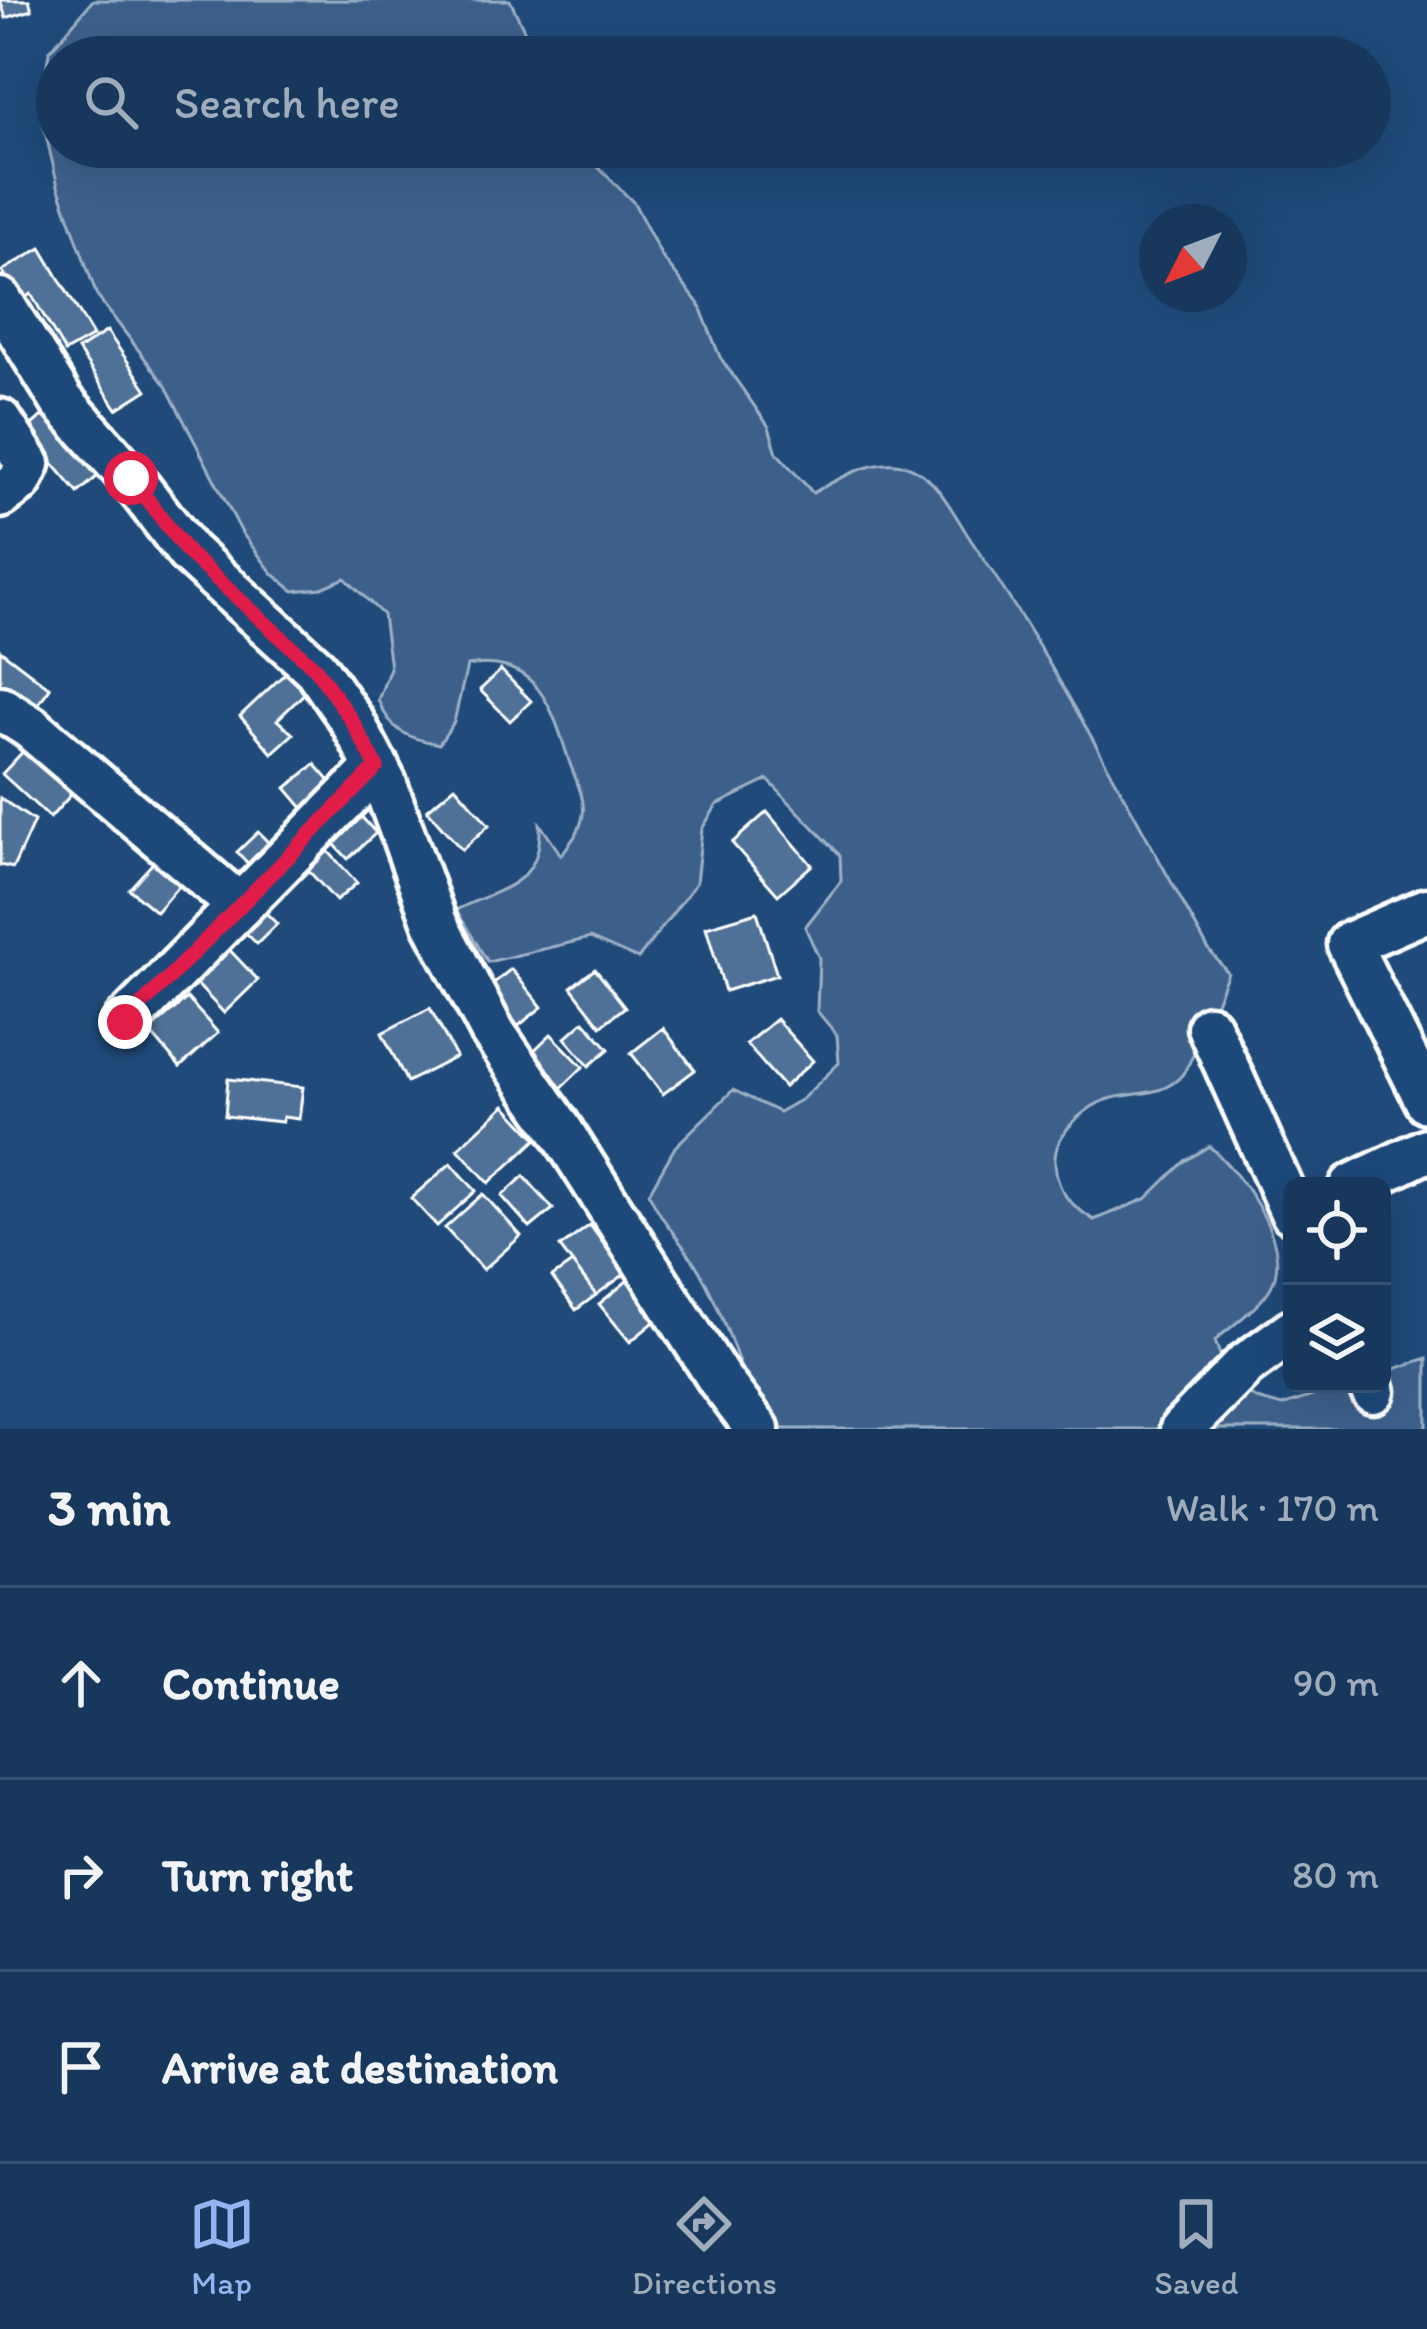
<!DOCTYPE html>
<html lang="en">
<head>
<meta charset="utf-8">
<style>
  :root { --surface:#17385c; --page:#203f62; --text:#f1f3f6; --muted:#9eacbb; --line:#365272; --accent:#95b2f1 }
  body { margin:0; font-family:Itim,sans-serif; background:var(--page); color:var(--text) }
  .controls { position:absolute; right:36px; bottom:36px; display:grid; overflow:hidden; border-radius:18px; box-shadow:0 12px 48px #0002 }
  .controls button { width:108px; height:108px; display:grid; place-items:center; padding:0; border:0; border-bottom:3px solid var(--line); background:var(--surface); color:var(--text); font:60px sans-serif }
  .compass { position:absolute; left:1139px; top:204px; width:108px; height:108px; border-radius:50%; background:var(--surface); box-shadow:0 12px 48px #0002; rotate:228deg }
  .stop { position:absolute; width:36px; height:36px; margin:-27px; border:9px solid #e11d48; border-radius:50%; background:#fff }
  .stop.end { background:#e11d48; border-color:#fff; box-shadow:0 3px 12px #0008 }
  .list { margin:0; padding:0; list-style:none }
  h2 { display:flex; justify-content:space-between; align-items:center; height:156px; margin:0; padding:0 48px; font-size:51px }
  h2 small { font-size:39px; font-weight:400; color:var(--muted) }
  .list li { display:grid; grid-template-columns:78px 1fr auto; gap:36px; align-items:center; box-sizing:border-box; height:192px; padding:0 48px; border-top:3px solid var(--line) }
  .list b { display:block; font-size:45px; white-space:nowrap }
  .list em { font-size:39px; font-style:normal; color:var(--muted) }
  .icon { flex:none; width:66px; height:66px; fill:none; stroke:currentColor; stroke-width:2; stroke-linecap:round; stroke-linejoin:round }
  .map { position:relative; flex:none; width:1427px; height:1429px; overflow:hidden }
  .search { position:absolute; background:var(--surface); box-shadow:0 12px 48px #0002; left:36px; right:36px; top:36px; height:132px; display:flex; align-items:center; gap:30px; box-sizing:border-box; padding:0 42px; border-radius:66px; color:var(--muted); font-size:45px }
  .sheet { height:732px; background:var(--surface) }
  nav { display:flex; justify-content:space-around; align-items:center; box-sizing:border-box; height:168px; border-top:3px solid var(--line); background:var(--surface); font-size:33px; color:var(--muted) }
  nav a { display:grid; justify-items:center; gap:6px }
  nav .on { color:var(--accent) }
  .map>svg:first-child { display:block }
  .green { fill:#3c618b; stroke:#9eb0c5; stroke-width:3 }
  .building { fill:#507197; stroke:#fff; stroke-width:3 }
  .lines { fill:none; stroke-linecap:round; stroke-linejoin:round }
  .minor-casing { stroke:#fff; stroke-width:51 }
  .minor { stroke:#1f4a7a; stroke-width:42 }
  .route { stroke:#e11d48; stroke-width:15 }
</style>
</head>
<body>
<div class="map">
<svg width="1427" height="1429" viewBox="0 0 1427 1429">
  <rect width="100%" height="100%" fill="#1f4a7a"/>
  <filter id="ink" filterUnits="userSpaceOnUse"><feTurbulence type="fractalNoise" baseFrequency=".00833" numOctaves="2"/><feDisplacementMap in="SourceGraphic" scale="24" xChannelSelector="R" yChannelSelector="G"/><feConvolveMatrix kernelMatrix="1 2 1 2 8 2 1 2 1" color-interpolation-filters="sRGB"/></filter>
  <g filter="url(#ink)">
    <path class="green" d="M93,0H510L537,57H57V147H585L596,165L634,203L662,257L699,304L720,357L769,427L777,453L813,493C841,477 883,452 916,470C941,484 957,520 973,543C1061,672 1132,813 1209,950L1228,973C1218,996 1195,1058 1182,1075C1164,1096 1137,1092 1113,1098C1087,1104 1053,1134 1055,1163C1057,1192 1070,1205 1094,1220L1146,1199L1185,1161L1209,1146C1241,1174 1294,1243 1271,1287C1260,1307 1232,1325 1215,1341L1230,1383L1257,1399L1282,1406L1349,1384H1382V1373L1427,1358V1429H763C743,1377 727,1320 700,1272C684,1243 663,1225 649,1193L675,1147L733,1090L779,1112L802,1099L839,1063L837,1035L817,1011L819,958L805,927L841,881L840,855L768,780L717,805L702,829L696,883L638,959L590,938L488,962L456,910C505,886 542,885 540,824L561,855C571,842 581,831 583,814C586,799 574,776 569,761C552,706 536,654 467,666L454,722L439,744C406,738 391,731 378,700L390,668L383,615L345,578L322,588L294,591L273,574L242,533L166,386L97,296L58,186L40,110L49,52Z"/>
    <g class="building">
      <path d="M0,0H29L32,10L6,18Z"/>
      <path d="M41,248L93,336L65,352L31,294L20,301L2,271Z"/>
      <path d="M107,331L147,390L117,409L78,350Z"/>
      <path d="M58,402L111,465L78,493L25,431Z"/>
      <path d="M0,650L50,688L27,719L0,698Z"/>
      <path d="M294,665L314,684L277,720L293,734L272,753L240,716Z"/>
      <path d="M501,670L531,701L510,721L480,690Z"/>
      <path d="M28,746L76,789L50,818L2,774Z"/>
      <path d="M315,764L343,796L314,821L286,788Z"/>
      <path d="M455,786L489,825L462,850L427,810Z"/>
      <path d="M0,798L34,821L13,868L0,865Z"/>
      <path d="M349,803L376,833L348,859L321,830Z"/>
      <path d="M767,812L812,865L778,895L732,843Z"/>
      <path d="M258,832L282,856L261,877L237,852Z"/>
      <path d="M328,851L357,883L336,901L307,869Z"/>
      <path d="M161,854L187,876L156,912L129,889Z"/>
      <path d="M255,902L277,924L257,944L235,922Z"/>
      <path d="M757,912L777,975L725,991L706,927Z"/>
      <path d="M224,944L258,980L224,1013L190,977Z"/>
      <path d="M511,969L542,1007L516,1028L485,990Z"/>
      <path d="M595,969L625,1007L601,1026L571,987Z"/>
      <path d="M187,998L218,1033L180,1067L149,1031Z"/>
      <path d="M430,1008L456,1057L407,1082L382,1033Z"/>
      <path d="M776,1019L813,1061L784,1087L746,1044Z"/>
      <path d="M584,1021L609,1049L589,1066L565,1038Z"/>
      <path d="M663,1028L695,1070L663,1094L631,1053Z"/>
      <path d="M551,1034L583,1067L556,1093L524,1060Z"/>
      <path d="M228,1079L303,1087L299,1119L283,1117L282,1122L225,1116Z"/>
      <path d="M505,1105L537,1139L489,1183L458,1149Z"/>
      <path d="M451,1163L476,1191L437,1226L411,1198Z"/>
      <path d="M524,1176L553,1209L530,1228L502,1196Z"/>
      <path d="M483,1194L521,1236L483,1270L445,1228Z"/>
      <path d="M590,1225L625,1274L596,1295L560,1247Z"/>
      <path d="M572,1263L596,1295L576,1310L552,1277Z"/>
      <path d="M628,1280L659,1318L630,1342L599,1304Z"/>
    </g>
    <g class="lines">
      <g class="minor-casing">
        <g id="minor">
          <path d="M0,300L62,401L131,478L188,552L316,669L352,721L384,782L435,923L492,1031L556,1123L719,1379L757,1429"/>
          <path d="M0,421L28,464L20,481L0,496"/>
          <path d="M0,708L30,727L240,906"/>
          <path d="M1427,910L1349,944L1427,1101"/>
          <path d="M125,1022L377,767"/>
          <path d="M1209,1027L1292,1212"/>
          <path d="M1352,1186L1427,1150"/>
          <path d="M1370,1384L1373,1391"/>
          <path d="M1182,1429L1245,1365L1292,1331"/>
        </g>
      </g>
      <use href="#minor" class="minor"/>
    </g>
  </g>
  <g class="lines" filter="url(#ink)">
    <path class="route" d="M125,1022L377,767L352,721L316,669L188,553L131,478"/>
  </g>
</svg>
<div class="controls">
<button><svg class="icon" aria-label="locate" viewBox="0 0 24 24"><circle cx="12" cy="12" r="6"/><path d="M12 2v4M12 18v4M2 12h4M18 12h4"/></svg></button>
<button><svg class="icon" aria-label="layers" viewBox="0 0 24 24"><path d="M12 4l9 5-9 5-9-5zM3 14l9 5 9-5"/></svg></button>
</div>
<svg class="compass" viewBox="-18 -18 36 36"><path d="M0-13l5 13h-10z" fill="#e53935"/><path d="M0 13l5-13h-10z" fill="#9eacbb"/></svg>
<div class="stop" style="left:131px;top:478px"></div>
<div class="stop end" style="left:125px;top:1022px"></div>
<div class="search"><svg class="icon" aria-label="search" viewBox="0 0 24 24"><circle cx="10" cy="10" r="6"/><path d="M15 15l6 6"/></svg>Search here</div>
</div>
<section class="sheet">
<h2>3 min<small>Walk · 170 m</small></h2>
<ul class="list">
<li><svg class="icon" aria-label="ahead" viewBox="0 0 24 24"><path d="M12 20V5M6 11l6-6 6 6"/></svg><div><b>Continue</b></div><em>90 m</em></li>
<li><svg class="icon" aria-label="right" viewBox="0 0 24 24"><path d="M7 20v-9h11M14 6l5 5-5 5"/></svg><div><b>Turn right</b></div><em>80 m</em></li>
<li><svg class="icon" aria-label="arrive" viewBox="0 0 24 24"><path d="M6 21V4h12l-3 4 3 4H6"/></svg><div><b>Arrive at destination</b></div></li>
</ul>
</section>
<nav>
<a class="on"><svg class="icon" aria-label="map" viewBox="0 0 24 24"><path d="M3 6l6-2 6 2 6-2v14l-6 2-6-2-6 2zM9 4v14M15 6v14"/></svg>Map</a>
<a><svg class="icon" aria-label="directions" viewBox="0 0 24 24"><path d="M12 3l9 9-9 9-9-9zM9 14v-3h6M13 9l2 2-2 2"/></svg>Directions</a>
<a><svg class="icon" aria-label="saved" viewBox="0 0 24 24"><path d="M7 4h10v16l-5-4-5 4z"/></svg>Saved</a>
</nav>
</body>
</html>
